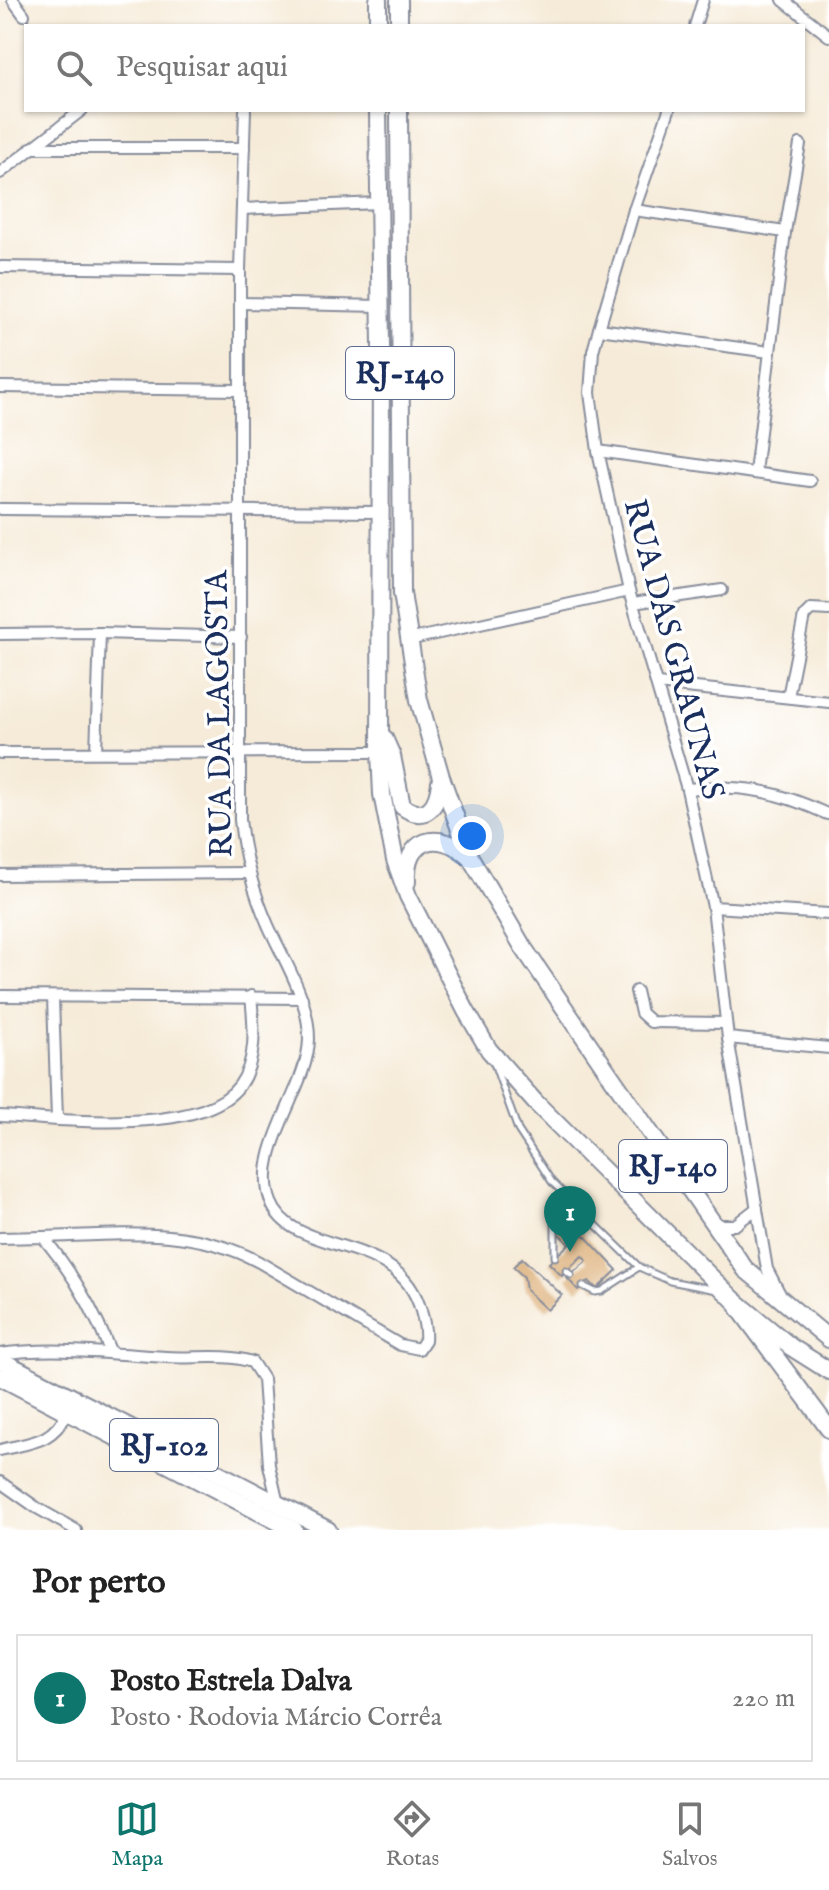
<!DOCTYPE html>
<html lang="pt">
<head>
<meta charset="utf-8">
<style>
  :root { --surface:#fff; --page:#f2f2f2; --text:#222; --muted:#767676; --line:#e0e0e0; --accent:#0f766e }
  body { margin:0; font-family:"IM FELL English",serif; background:var(--page); color:var(--text) }
  .you { position:absolute; left:472px; top:836px; width:28px; height:28px; margin:-20px; border:6px solid #fff; border-radius:50%; background:#1a73e8; box-shadow:0 0 0 12px #1a73e833 }
  .badge { display:grid; place-items:center; width:52px; height:52px; border-radius:50%; background:var(--accent); color:#fff; font-size:26px; font-weight:700 }
  .pin { position:absolute; translate:-50% -66px; filter:drop-shadow(0 2px 4px #0008) }
  .pin::after { content:''; position:absolute; top:42px; width:28px; height:24px; background:inherit; clip-path:polygon(0 0,100% 0,50% 100%) }
  .list { margin:0; padding:0; list-style:none }
  h2 { display:flex; justify-content:space-between; align-items:center; height:104px; margin:0; padding:0 32px; font-size:34px }
  h2 small { font-size:26px; font-weight:400; color:var(--muted) }
  .list li { display:grid; grid-template-columns:52px 1fr auto; gap:24px; align-items:center; box-sizing:border-box; height:128px; margin:0 16px 16px; padding:0 16px; border:2px solid var(--line); border-radius:0px }
  .list b { display:block; font-size:30px; white-space:nowrap }
  .list p { margin:0; font-size:26px; white-space:nowrap; color:var(--muted) }
  .list em { font-size:26px; font-style:normal; color:var(--muted) }
  .icon { flex:none; width:44px; height:44px; fill:none; stroke:currentColor; stroke-width:2; stroke-linecap:round; stroke-linejoin:round }
  .map { position:relative; flex:none; width:829px; height:1530px; overflow:hidden }
  .search { position:absolute; background:var(--surface); box-shadow:0 2px 6px #0004; left:24px; right:24px; top:24px; height:88px; display:flex; align-items:center; gap:20px; box-sizing:border-box; padding:0 28px; border-radius:0px; color:var(--muted); font-size:30px }
  .sheet { height:248px; background:var(--surface) }
  nav { display:flex; justify-content:space-around; align-items:center; box-sizing:border-box; height:112px; border-top:2px solid var(--line); background:var(--surface); font-size:22px; color:var(--muted) }
  nav a { display:grid; justify-items:center; gap:4px }
  nav .on { color:var(--accent) }
  .map>svg:first-child { display:block }
  .building { fill:#e1ba8a }
  .lines { fill:none; stroke-linecap:round; stroke-linejoin:round }
  .service-casing { stroke:#888d9b; stroke-width:9 }
  .minor-casing { stroke:#888d9b; stroke-width:14 }
  .primary-casing { stroke:#888d9b; stroke-width:20 }
  .trunk-casing { stroke:#888d9b; stroke-width:20 }
  .service { stroke:#fff; stroke-width:5 }
  .minor { stroke:#fff; stroke-width:10 }
  .primary { stroke:#fff; stroke-width:16 }
  .trunk { stroke:#fff; stroke-width:16 }
  .labels { text-anchor:middle; stroke-width:7; stroke-linejoin:round; paint-order:stroke }
  .shield { fill:#fff; stroke:#5f6d8e; stroke-width:2 }
  .shield-label { font-size:30px; font-weight:bold; fill:#1b2f5e }
  .street-label { font-size:32px; fill:#1b2f5e; stroke:#fff }
</style>
</head>
<body>
<div class="map">
<svg width="829" height="1530" viewBox="0 0 829 1530">
  <rect width="100%" height="100%" fill="#fff"/>
  <filter id="ink" filterUnits="userSpaceOnUse"><feTurbulence type="fractalNoise" baseFrequency=".0125" numOctaves="2"/><feDisplacementMap in="SourceGraphic" scale="16" xChannelSelector="R" yChannelSelector="G"/><feConvolveMatrix kernelMatrix="1 2 1 2 8 2 1 2 1" color-interpolation-filters="sRGB"/></filter>
  <filter id="wash" filterUnits="userSpaceOnUse"><feTurbulence type="fractalNoise" baseFrequency=".006" numOctaves="4" result="noise"/><feDisplacementMap in="SourceGraphic" scale="32" xChannelSelector="R" yChannelSelector="G"/><feGaussianBlur stdDeviation="1.8" result="paint"/><feColorMatrix in="noise" values="0 0 0 0 0 0 0 0 0 0 0 0 0 0 0 0 0 1.4 0 .05"/><feComposite in="paint" operator="in"/></filter>
  <g filter="url(#wash)">
    <rect width="100%" height="100%" fill="#f6ebd8"/>
    <g id="blocks">
      <g class="building">
        <path d="M567,1217L617,1270L597,1289L589,1281L578,1290L567,1278L587,1261L582,1256L562,1276L549,1263L569,1244L554,1229Z"/>
        <path d="M522,1258L562,1295L547,1310L526,1290L524,1277L513,1267Z"/>
      </g>
    </g>
  </g>
  <g filter="url(#ink)">
    <use href="#blocks" fill-opacity="0" stroke="#888d9b" stroke-width="2"/>
    <g class="lines">
      <g class="service-casing">
        <g id="service">
          <path d="M495,1066L518,1130L552,1182L639,1267L670,1281L717,1290"/>
          <path d="M555,1257V1224L570,1201"/>
          <path d="M566,1271L571,1275"/>
          <path d="M583,1286L595,1292L602,1291L639,1267"/>
        </g>
      </g>
      <g class="minor-casing">
        <g id="minor">
          <path d="M13,0L24,15"/>
          <path d="M783,0L829,36"/>
          <path d="M695,26L703,0"/>
          <path d="M669,110L634,210L599,329L593,351L590,393L598,451L629,591L687,789L713,907L728,1038L767,1269L780,1294"/>
          <path d="M31,148H244"/>
          <path d="M0,173L82,110"/>
          <path d="M242,209L378,203"/>
          <path d="M634,210L785,232"/>
          <path d="M0,267L240,270"/>
          <path d="M240,303L380,306"/>
          <path d="M599,329L770,352"/>
          <path d="M0,387L239,390"/>
          <path d="M598,451L810,481"/>
          <path d="M755,472L785,232L800,144"/>
          <path d="M0,509L380,512"/>
          <path d="M633,603L722,590"/>
          <path d="M0,634L100,633L241,637"/>
          <path d="M408,640L629,591"/>
          <path d="M657,684L829,702"/>
          <path d="M788,697L804,616L811,609L829,610"/>
          <path d="M96,752L100,633"/>
          <path d="M0,753L380,752"/>
          <path d="M687,789C741,784 778,791 827,814"/>
          <path d="M0,875L248,873"/>
          <path d="M713,907L829,914"/>
          <path d="M636,991L641,1013L651,1022L726,1023"/>
          <path d="M0,996L302,998"/>
          <path d="M53,998L57,1119"/>
          <path d="M728,1038L829,1048"/>
          <path d="M0,1116C58,1119 201,1137 239,1086C258,1060 254,1026 251,996"/>
          <path d="M714,1225H735L757,1208"/>
          <path d="M43,1237C117,1235 191,1225 259,1262L400,1345L419,1349L425,1340C426,1330 424,1321 421,1311C400,1231 292,1258 271,1202C251,1150 308,1090 309,1039C309,998 284,961 268,925C253,891 244,857 240,820V270L245,110"/>
          <path d="M0,1238L43,1237C73,1273 94,1310 111,1353"/>
          <path d="M0,1354C55,1346 111,1354 166,1357C194,1359 225,1353 252,1362L263,1379L269,1465L278,1504"/>
          <path d="M0,1450C31,1442 51,1444 67,1413"/>
          <path d="M0,1482L37,1508L76,1530"/>
        </g>
      </g>
      <g class="primary-casing">
        <g id="primary">
          <path d="M739,1308L829,1429"/>
          <path d="M0,1360L328,1530"/>
          <path d="M0,1377L294,1530"/>
        </g>
      </g>
      <g class="trunk-casing">
        <g id="trunk">
          <path d="M399,0V26"/>
          <path d="M378,26V0"/>
          <path d="M378,110L381,346L380,752L382,794L395,860L408,896L466,1011L489,1050L535,1102L734,1300L791,1347L829,1371"/>
          <path d="M399,110L402,593L419,700L441,777L470,857L523,947L608,1072L745,1269L829,1339"/>
          <path d="M384,738L392,756L402,806C426,824 438,805 440,782"/>
          <path d="M407,882C404,838 438,829 469,856"/>
        </g>
      </g>
      <use href="#service" class="service"/>
      <use href="#minor" class="minor"/>
      <use href="#primary" class="primary"/>
      <use href="#trunk" class="trunk"/>
    </g>
  </g>
  <g class="labels">
    <g class="shield">
      <rect x="346" y="347" width="108" height="52" rx="6"/>
      <rect x="619" y="1140" width="108" height="52" rx="6"/>
      <rect x="110" y="1419" width="108" height="52" rx="6"/>
    </g>
    <g class="shield-label">
      <text x="400" y="383">RJ-140</text>
      <text x="673" y="1176">RJ-140</text>
      <text x="164" y="1455">RJ-102</text>
    </g>
    <g class="street-label">
      <text transform="translate(675 649) rotate(75)" y="11">RUA DAS GRAUNAS</text>
      <text transform="translate(218 714) rotate(-91)" y="11">RUA DA LAGOSTA</text>
    </g>
  </g>
</svg>
<div class="you"></div>
<div class="pin badge" style="left:570px;top:1252px">1</div>
<div class="search"><svg class="icon" aria-label="search" viewBox="0 0 24 24"><circle cx="10" cy="10" r="6"/><path d="M15 15l6 6"/></svg>Pesquisar aqui</div>
</div>
<section class="sheet">
<h2>Por perto<small></small></h2>
<ul class="list">
<li><span class="badge">1</span><div><b>Posto Estrela Dalva</b><p>Posto · Rodovia Márcio Corrêa</p></div><em>220 m</em></li>
</ul>
</section>
<nav>
<a class="on"><svg class="icon" aria-label="map" viewBox="0 0 24 24"><path d="M3 6l6-2 6 2 6-2v14l-6 2-6-2-6 2zM9 4v14M15 6v14"/></svg>Mapa</a>
<a><svg class="icon" aria-label="directions" viewBox="0 0 24 24"><path d="M12 3l9 9-9 9-9-9zM9 14v-3h6M13 9l2 2-2 2"/></svg>Rotas</a>
<a><svg class="icon" aria-label="saved" viewBox="0 0 24 24"><path d="M7 4h10v16l-5-4-5 4z"/></svg>Salvos</a>
</nav>
</body>
</html>
